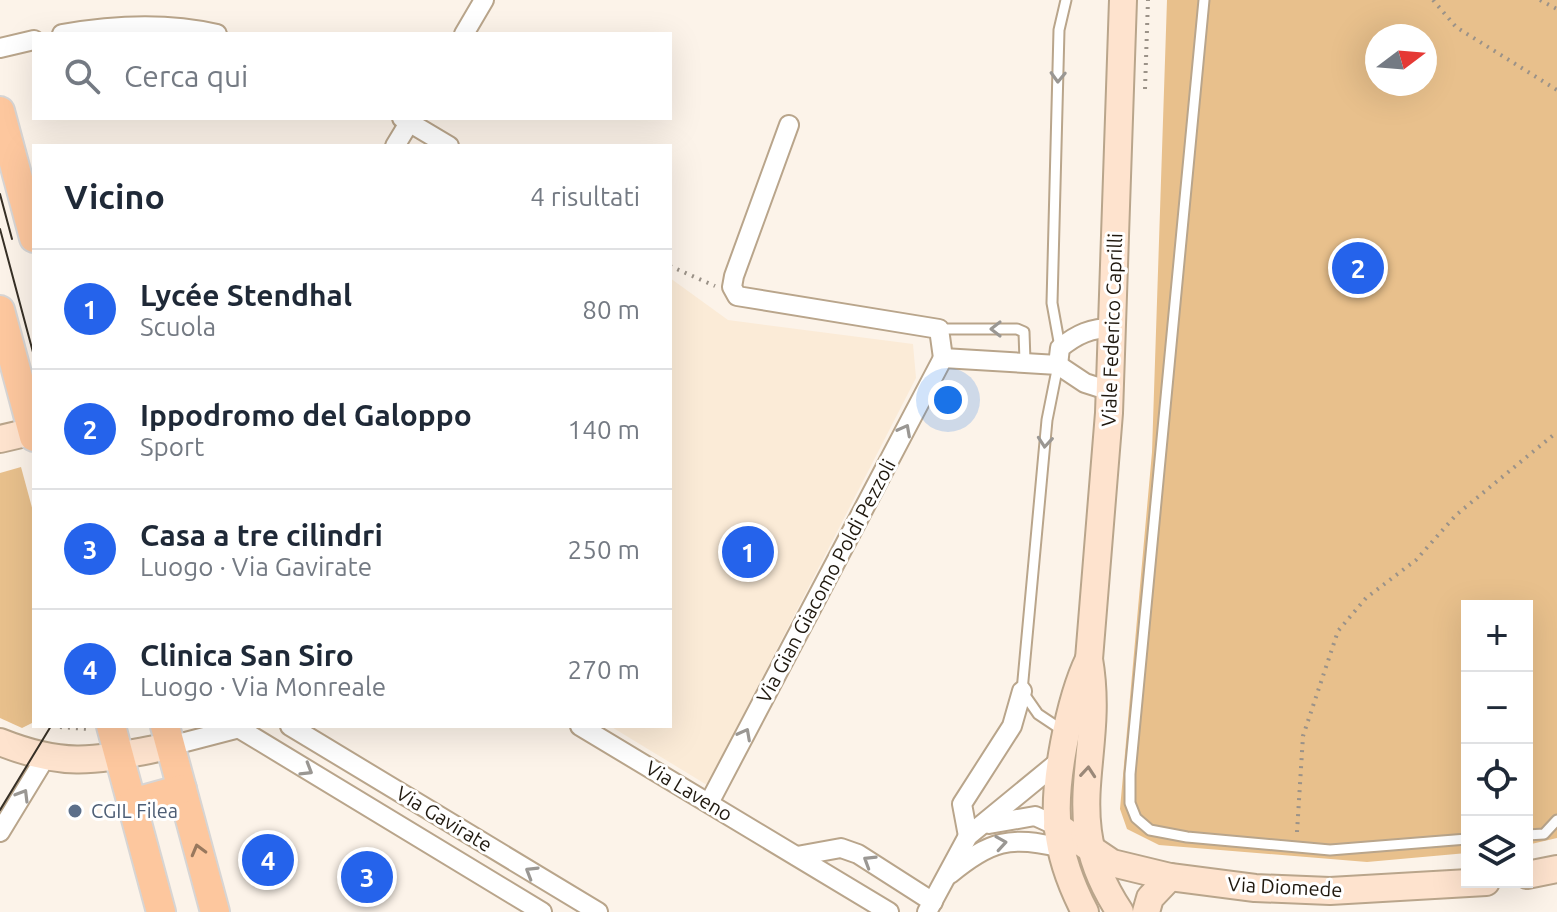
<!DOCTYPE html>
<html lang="it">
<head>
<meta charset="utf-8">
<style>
  :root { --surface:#fff; --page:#f6f6f7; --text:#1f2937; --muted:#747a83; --line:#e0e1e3; --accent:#2563eb }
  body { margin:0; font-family:Ubuntu,sans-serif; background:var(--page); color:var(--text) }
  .controls { position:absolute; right:24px; bottom:24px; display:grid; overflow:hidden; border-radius:0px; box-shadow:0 8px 32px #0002 }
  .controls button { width:72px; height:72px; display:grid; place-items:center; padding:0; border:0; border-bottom:2px solid var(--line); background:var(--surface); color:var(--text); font:40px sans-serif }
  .compass { position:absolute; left:1365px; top:24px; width:72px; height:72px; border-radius:50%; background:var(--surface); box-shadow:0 8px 32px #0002; rotate:74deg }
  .you { position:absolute; left:948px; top:400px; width:28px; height:28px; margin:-20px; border:6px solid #fff; border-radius:50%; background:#1a73e8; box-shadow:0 0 0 12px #1a73e833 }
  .badge { display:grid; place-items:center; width:52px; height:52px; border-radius:50%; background:var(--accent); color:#fff; font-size:26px; font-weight:700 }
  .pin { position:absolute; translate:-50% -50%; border:4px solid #fff; box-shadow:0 2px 8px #0006 }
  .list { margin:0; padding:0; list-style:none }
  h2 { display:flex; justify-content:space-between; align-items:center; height:104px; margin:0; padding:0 32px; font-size:34px }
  h2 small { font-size:26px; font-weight:400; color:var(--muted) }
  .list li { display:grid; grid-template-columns:52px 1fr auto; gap:24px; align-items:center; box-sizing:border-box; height:120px; padding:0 32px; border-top:2px solid var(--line) }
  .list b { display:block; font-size:30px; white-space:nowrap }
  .list p { margin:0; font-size:26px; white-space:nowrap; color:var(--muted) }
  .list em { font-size:26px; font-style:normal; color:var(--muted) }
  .icon { flex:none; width:44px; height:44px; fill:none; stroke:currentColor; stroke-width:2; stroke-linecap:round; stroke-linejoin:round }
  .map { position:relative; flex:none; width:1557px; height:912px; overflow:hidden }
  .search { position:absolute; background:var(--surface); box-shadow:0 8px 32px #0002; left:32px; top:32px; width:640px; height:88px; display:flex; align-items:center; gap:20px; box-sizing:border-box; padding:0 28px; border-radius:0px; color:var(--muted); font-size:30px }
  .panel { position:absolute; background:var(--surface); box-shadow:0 8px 32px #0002; left:32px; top:144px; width:640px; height:584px; border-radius:0px }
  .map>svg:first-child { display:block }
  .built { fill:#fbebd7 }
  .green { fill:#e8c08c; fill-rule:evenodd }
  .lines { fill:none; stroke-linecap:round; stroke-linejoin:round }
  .lane-casing { stroke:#b9a58b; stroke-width:13 }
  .street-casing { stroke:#b9a58b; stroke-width:22 }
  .secondary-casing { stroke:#b9a58b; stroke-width:30 }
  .primary-casing { stroke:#d7d5d4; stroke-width:32 }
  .path { stroke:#9b9288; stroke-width:4; stroke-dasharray:2 6; stroke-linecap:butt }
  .lane { stroke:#fff; stroke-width:9 }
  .street { stroke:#fff; stroke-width:18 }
  .secondary { stroke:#fee3ce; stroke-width:26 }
  .primary { stroke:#fdc79e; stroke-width:28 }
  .tram { stroke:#373026; stroke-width:2 }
  .oneway { stroke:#9a9793 }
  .oneway2 { stroke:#9a8878 }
  .oneway3 { stroke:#99785d }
  .service-dot { fill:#5c6f8a; stroke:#fff; stroke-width:3 }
  .labels { text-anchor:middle; stroke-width:6; stroke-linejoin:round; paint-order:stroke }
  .street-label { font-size:20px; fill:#1f180e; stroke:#fff }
  .service-label { font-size:20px; fill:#4e5e75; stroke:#fff; text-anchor:start }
</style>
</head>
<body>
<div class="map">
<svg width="1557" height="912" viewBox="0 0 1557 912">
  <rect width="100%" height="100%" fill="#fcf3e9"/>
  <path class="built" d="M670,278L728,320L913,344L916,378L707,785L610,726H670Z"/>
  <g class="green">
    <path d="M1167,0H1557V838L1527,845V606H1467V853L1367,862L1159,845L1127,829L1120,809L1152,452ZM1377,36H1425V84H1377Z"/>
    <path d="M21,467L34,515V722L22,728L0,718V473Z"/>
  </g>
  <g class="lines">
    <g class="lane-casing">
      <g id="lane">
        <path d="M1204,0L1130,774V803L1136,818L1150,830L1187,837L1330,850L1467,839"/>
        <path d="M939,329H1017L1024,332L1025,361"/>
        <path d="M1060,347L1052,303L1059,30L1066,0"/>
        <path d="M1058,365L1047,420L1022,691L1038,714L1062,730"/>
        <path d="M1527,835L1544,834L1557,820"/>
      </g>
    </g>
    <g class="street-casing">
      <g id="street">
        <path d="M62,34C113,25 166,22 217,34"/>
        <path d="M464,34L484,0"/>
        <path d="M0,48L34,40"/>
        <path d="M402,118L449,146"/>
        <path d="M789,125L734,276L732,287L737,296L939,329L943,358"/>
        <path d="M395,146L412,118"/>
        <path d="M943,358L1058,365L1085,383L1110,391"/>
        <path d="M1058,365L1060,348C1077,334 1091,328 1113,328"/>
        <path d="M290,726L598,912"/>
        <path d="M580,726L889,912"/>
        <path d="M240,729L542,912"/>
        <path d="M170,746L247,726"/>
        <path d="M709,803L943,358"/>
        <path d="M989,824L1035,816L1057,826"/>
        <path d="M0,832L45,758"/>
        <path d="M968,836L962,804L1012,726L1022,691"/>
        <path d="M797,856L841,848L858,854L933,902"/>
        <path d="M950,874C990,841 1010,835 1061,848"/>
        <path d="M927,912L968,836L1063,758"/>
      </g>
    </g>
    <g class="secondary-casing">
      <g id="secondary">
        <path d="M0,439L34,431"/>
        <path d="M0,742C70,770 100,759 170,746"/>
        <path d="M1057,826L1112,863L1170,877L1255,888L1330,891L1486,882"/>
        <path d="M1527,875L1557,869"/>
        <path d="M1085,912C1072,887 1061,858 1058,829C1052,786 1070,698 1089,659"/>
        <path d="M1120,912C1056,816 1106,758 1089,659L1109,413L1123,0"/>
        <path d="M1146,912L1150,898L1170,877"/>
      </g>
    </g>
    <g class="primary-casing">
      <g id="primary">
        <path d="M0,111L34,238"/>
        <path d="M0,310L34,437"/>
        <path d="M111,726L161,912"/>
        <path d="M165,726L215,912"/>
        <path d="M132,803L182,789"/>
      </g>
    </g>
    <g class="path">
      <path d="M1433,0L1456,27L1557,90"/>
      <path d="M1540,0L1557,9"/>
      <path d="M1145,89L1148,0"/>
      <path d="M670,266L715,286"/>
      <path d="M60,727L88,729"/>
      <path d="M1297,832L1303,736L1338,631L1366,598L1416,560L1456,515L1557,432"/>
    </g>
    <use href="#lane" class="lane"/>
    <use href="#street" class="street"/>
    <use href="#secondary" class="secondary"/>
    <use href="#primary" class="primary"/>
    <g class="tram">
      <path d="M0,194L12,239"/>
      <path d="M0,229L34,356"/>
      <path d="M0,810L51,726"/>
    </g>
  </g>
  <defs><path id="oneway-chevron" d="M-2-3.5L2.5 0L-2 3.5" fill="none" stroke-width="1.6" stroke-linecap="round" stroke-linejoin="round" transform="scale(2)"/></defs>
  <g class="oneway">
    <use href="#oneway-chevron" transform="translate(1058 77) rotate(92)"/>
    <use href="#oneway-chevron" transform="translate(996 329) rotate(180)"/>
    <use href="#oneway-chevron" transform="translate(905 430) rotate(-62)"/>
    <use href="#oneway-chevron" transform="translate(1045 442) rotate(95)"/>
    <use href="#oneway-chevron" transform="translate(745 734) rotate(-62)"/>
    <use href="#oneway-chevron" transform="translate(307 770) rotate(31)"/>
    <use href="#oneway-chevron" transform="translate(23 795) rotate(-59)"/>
    <use href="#oneway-chevron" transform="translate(1001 843) rotate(-9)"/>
    <use href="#oneway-chevron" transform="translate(869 861) rotate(-148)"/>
    <use href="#oneway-chevron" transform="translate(531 872) rotate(-149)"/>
  </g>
  <use class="oneway2" href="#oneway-chevron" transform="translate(1088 772) rotate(-85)"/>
  <use class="oneway3" href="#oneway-chevron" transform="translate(198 850) rotate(-105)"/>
  <circle class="service-dot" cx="75" cy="811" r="8"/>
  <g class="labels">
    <g class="street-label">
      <text transform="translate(1112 330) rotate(-88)" y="7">Viale Federico Caprilli</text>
      <text transform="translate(826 581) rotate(-62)" y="7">Via Gian Giacomo Poldi Pezzoli</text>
      <text transform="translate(689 791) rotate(31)" y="7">Via Laveno</text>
      <text transform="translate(444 819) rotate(31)" y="7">Via Gavirate</text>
      <text transform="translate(1285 887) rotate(3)" y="7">Via Diomede</text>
    </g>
    <g class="service-label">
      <text x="91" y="818">CGIL Filea</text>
    </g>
  </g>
</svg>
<div class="controls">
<button>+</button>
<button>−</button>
<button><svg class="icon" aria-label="locate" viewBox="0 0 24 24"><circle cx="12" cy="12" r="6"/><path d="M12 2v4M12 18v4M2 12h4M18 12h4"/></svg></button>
<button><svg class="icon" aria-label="layers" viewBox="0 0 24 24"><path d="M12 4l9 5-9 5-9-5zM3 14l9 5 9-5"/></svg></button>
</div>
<svg class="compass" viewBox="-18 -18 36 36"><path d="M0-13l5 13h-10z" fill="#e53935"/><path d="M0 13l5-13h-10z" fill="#747a83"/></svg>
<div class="you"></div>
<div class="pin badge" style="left:748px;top:552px">1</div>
<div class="pin badge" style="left:1358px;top:268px">2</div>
<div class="pin badge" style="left:367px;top:877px">3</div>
<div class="pin badge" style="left:268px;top:860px">4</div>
<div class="search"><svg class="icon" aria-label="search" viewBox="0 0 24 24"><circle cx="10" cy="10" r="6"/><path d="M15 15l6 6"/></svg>Cerca qui</div>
<section class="panel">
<h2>Vicino<small>4 risultati</small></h2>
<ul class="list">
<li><span class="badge">1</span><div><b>Lycée Stendhal</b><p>Scuola</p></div><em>80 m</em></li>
<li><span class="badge">2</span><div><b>Ippodromo del Galoppo</b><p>Sport</p></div><em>140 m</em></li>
<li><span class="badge">3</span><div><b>Casa a tre cilindri</b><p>Luogo · Via Gavirate</p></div><em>250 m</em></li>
<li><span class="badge">4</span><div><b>Clinica San Siro</b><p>Luogo · Via Monreale</p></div><em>270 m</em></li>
</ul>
</section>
</div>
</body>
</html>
